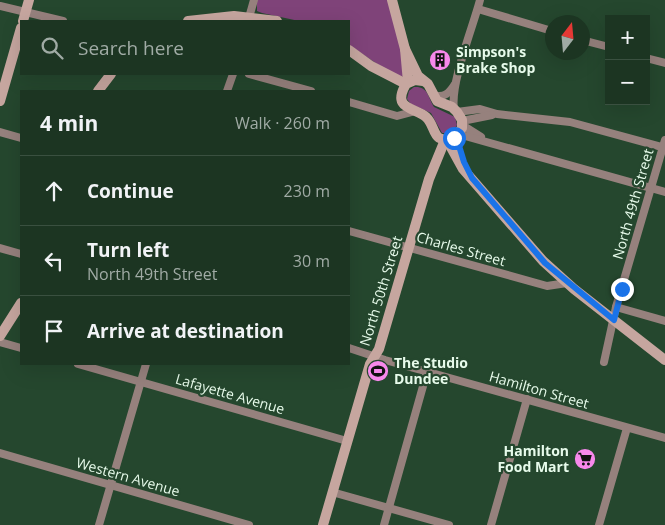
<!DOCTYPE html>
<html lang="en">
<head>
<meta charset="utf-8">
<style>
  :root { --surface:#1c3522; --page:#253d2a; --text:#f1f3f6; --muted:#a0aba5; --line:#3a5040 }
  body { margin:0; font-family:"Open Sans",sans-serif; background:var(--page); color:var(--text) }
  .controls { position:absolute; right:15px; top:15px; display:grid; overflow:hidden; border-radius:0px; box-shadow:0 5px 20px #0002 }
  .controls button { width:45px; height:45px; display:grid; place-items:center; padding:0; border:0; border-bottom:1px solid var(--line); background:var(--surface); color:var(--text); font:25px sans-serif }
  .compass { position:absolute; left:545px; top:15px; width:45px; height:45px; border-radius:50%; background:var(--surface); box-shadow:0 5px 20px #0002; rotate:16deg }
  .stop { position:absolute; width:15px; height:15px; margin:-11px; border:4px solid #1a73e8; border-radius:50%; background:#fff }
  .stop.end { background:#1a73e8; border-color:#fff; box-shadow:0 1px 5px #0008 }
  .list { margin:0; padding:0; list-style:none }
  h2 { display:flex; justify-content:space-between; align-items:center; height:65px; margin:0; padding:0 20px; font-size:21px }
  h2 small { font-size:16px; font-weight:400; color:var(--muted) }
  .list li { display:grid; grid-template-columns:32px 1fr auto; gap:15px; align-items:center; box-sizing:border-box; height:70px; padding:0 20px; border-top:1px solid var(--line) }
  .list b { display:block; font-size:19px; white-space:nowrap }
  .list p { margin:0; font-size:16px; white-space:nowrap; color:var(--muted) }
  .list em { font-size:16px; font-style:normal; color:var(--muted) }
  .icon { flex:none; width:28px; height:28px; fill:none; stroke:currentColor; stroke-width:2; stroke-linecap:round; stroke-linejoin:round }
  .map { position:relative; flex:none; width:665px; height:525px; overflow:hidden }
  .search { position:absolute; background:var(--surface); box-shadow:0 5px 20px #0002; left:20px; top:20px; width:330px; height:55px; display:flex; align-items:center; gap:12px; box-sizing:border-box; padding:0 18px; border-radius:0px; color:var(--muted); font-size:19px }
  .panel { position:absolute; background:var(--surface); box-shadow:0 5px 20px #0002; left:20px; top:90px; width:330px; height:275px; border-radius:0px }
  .map>svg:first-child { display:block }
  .green { fill:#7f4379 }
  .lines { fill:none; stroke-linecap:round; stroke-linejoin:round }
  .street { stroke:#96817d; stroke-width:8 }
  .secondary { stroke:#c6a69f; stroke-width:10 }
  .route { stroke:#1a73e8; stroke-width:6 }
  .labels { text-anchor:middle; stroke-width:4.5; stroke-linejoin:round; paint-order:stroke }
  .poi-label { font-size:14px; font-weight:bold; fill:#e7fbeb; stroke:#25472e; text-anchor:start }
  .street-label { font-size:14px; fill:#e7fbeb; stroke:#25472e }
</style>
</head>
<body>
<div class="map">
<svg width="665" height="525" viewBox="0 0 665 525">
  <rect width="100%" height="100%" fill="#25472e"/>
  <g class="green">
    <path d="M257,0H388L406,69L401,80L349,45V21H299L262,13L257,11Z"/>
    <path d="M414,87C428,86 428,97 434,107L455,117L457,125L452,133H442L431,113L411,104L407,99L409,91Z"/>
  </g>
  <g class="lines">
    <g class="street">
      <path d="M0,6L63,21"/>
      <path d="M478,9L552,31"/>
      <path d="M248,21L254,0"/>
      <path d="M582,40L609,47"/>
      <path d="M646,58L665,63"/>
      <path d="M249,74L311,91"/>
      <path d="M227,91L233,74"/>
      <path d="M434,95C444,99 450,92 455,84"/>
      <path d="M349,102L397,116L412,112"/>
      <path d="M454,109C450,83 473,27 480,0"/>
      <path d="M457,112L480,109L497,114L570,122L665,148"/>
      <path d="M462,121L492,115"/>
      <path d="M462,125L481,137"/>
      <path d="M0,132L21,138"/>
      <path d="M458,134L665,192"/>
      <path d="M349,231L547,286L567,283"/>
      <path d="M0,248L21,254"/>
      <path d="M616,307L665,321"/>
      <path d="M0,342L21,348"/>
      <path d="M349,348L385,360L665,438"/>
      <path d="M604,362L616,307L665,140"/>
      <path d="M78,364L347,441"/>
      <path d="M0,453L249,525"/>
      <path d="M332,492L449,525"/>
      <path d="M99,525L146,364"/>
      <path d="M384,525L427,372"/>
      <path d="M491,525L527,399"/>
      <path d="M599,525L627,428"/>
    </g>
    <g class="secondary">
      <path d="M392,0L405,49L408,82"/>
      <path d="M23,21L29,0"/>
      <path d="M188,21L234,16L277,21"/>
      <path d="M405,49L418,76L428,84L437,101L452,107L457,112L462,120V128L454,138C431,145 437,127 426,117C415,107 391,110 406,84L415,80L423,81"/>
      <path d="M349,50L371,66L406,84"/>
      <path d="M98,91L111,74"/>
      <path d="M0,101L21,28"/>
      <path d="M447,140L463,169L543,261L574,289L665,360"/>
      <path d="M0,336L21,303"/>
      <path d="M323,525L370,364L379,349L429,179L445,140"/>
    </g>
  </g>
  <g class="lines">
    <path class="route" d="M454,138L456,136L464,162L472,178L545,263L614,320L622,289"/>
  </g>
  <defs>
    <g id="building-disc" transform="scale(1.125)"><circle r="9.5" fill="#f788eb" stroke="#25472e"/><path d="M-4-6H4V6H1V3H-1V6H-4ZM-2.5-4.3h1.7v1.8h-1.7ZM.8-4.3h1.7v1.8H.8ZM-2.5-1h1.7V.8h-1.7ZM.8-1h1.7V.8H.8Z" fill="#111"/></g>
    <g id="stadium-disc" transform="scale(1.125)"><circle r="9.5" fill="#f788eb" stroke="#25472e"/><path d="M0-5a6.5 5 0 1 0 0 10a6.5 5 0 1 0 0-10ZM-3.5-1.8h7v3.6h-7Z" fill="#111"/></g>
    <g id="supermarket-disc" transform="scale(1.125)"><circle r="9.5" fill="#f788eb" stroke="#25472e"/><path d="M-6-5.5h2.5l.6 2H6L4.5 2H-2.5L-4.4-4H-6ZM-1.5 3.2a1.3 1.3 0 1 0 .1 0ZM3 3.2a1.3 1.3 0 1 0 .1 0Z" fill="#111"/></g>
  </defs>
  <g fill-rule="evenodd">
    <use href="#building-disc" x="440" y="60"/>
    <use href="#stadium-disc" x="378" y="371"/>
    <use href="#supermarket-disc" x="585" y="459"/>
  </g>
  <g class="labels">
    <g class="poi-label">
      <text x="456" y="57">Simpson's<tspan x="456" dy="16">Brake Shop</tspan></text>
      <text x="394" y="368">The Studio<tspan x="394" dy="16">Dundee</tspan></text>
      <text x="569" y="456" text-anchor="end">Hamilton<tspan x="569" dy="16">Food Mart</tspan></text>
    </g>
    <g class="street-label">
      <text transform="translate(633 204) rotate(-74)" y="5">North 49th Street</text>
      <text transform="translate(461 249) rotate(16)" y="5">Charles Street</text>
      <text transform="translate(381 291) rotate(-73)" y="5">North 50th Street</text>
      <text transform="translate(539 390) rotate(16)" y="5">Hamilton Street</text>
      <text transform="translate(230 394) rotate(16)" y="5">Lafayette Avenue</text>
      <text transform="translate(128 477) rotate(16)" y="5">Western Avenue</text>
    </g>
  </g>
</svg>
<div class="controls">
<button>+</button>
<button>−</button>
</div>
<svg class="compass" viewBox="-18 -18 36 36"><path d="M0-13l5 13h-10z" fill="#e53935"/><path d="M0 13l5-13h-10z" fill="#a0aba5"/></svg>
<div class="stop" style="left:454px;top:138px"></div>
<div class="stop end" style="left:622px;top:289px"></div>
<div class="search"><svg class="icon" aria-label="search" viewBox="0 0 24 24"><circle cx="10" cy="10" r="6"/><path d="M15 15l6 6"/></svg>Search here</div>
<section class="panel">
<h2>4 min<small>Walk · 260 m</small></h2>
<ul class="list">
<li><svg class="icon" aria-label="ahead" viewBox="0 0 24 24"><path d="M12 20V5M6 11l6-6 6 6"/></svg><div><b>Continue</b></div><em>230 m</em></li>
<li><svg class="icon" aria-label="left" viewBox="0 0 24 24"><path d="M17 20v-9H6M10 6l-5 5 5 5"/></svg><div><b>Turn left</b><p>North 49th Street</p></div><em>30 m</em></li>
<li><svg class="icon" aria-label="arrive" viewBox="0 0 24 24"><path d="M6 21V4h12l-3 4 3 4H6"/></svg><div><b>Arrive at destination</b></div></li>
</ul>
</section>
</div>
</body>
</html>
